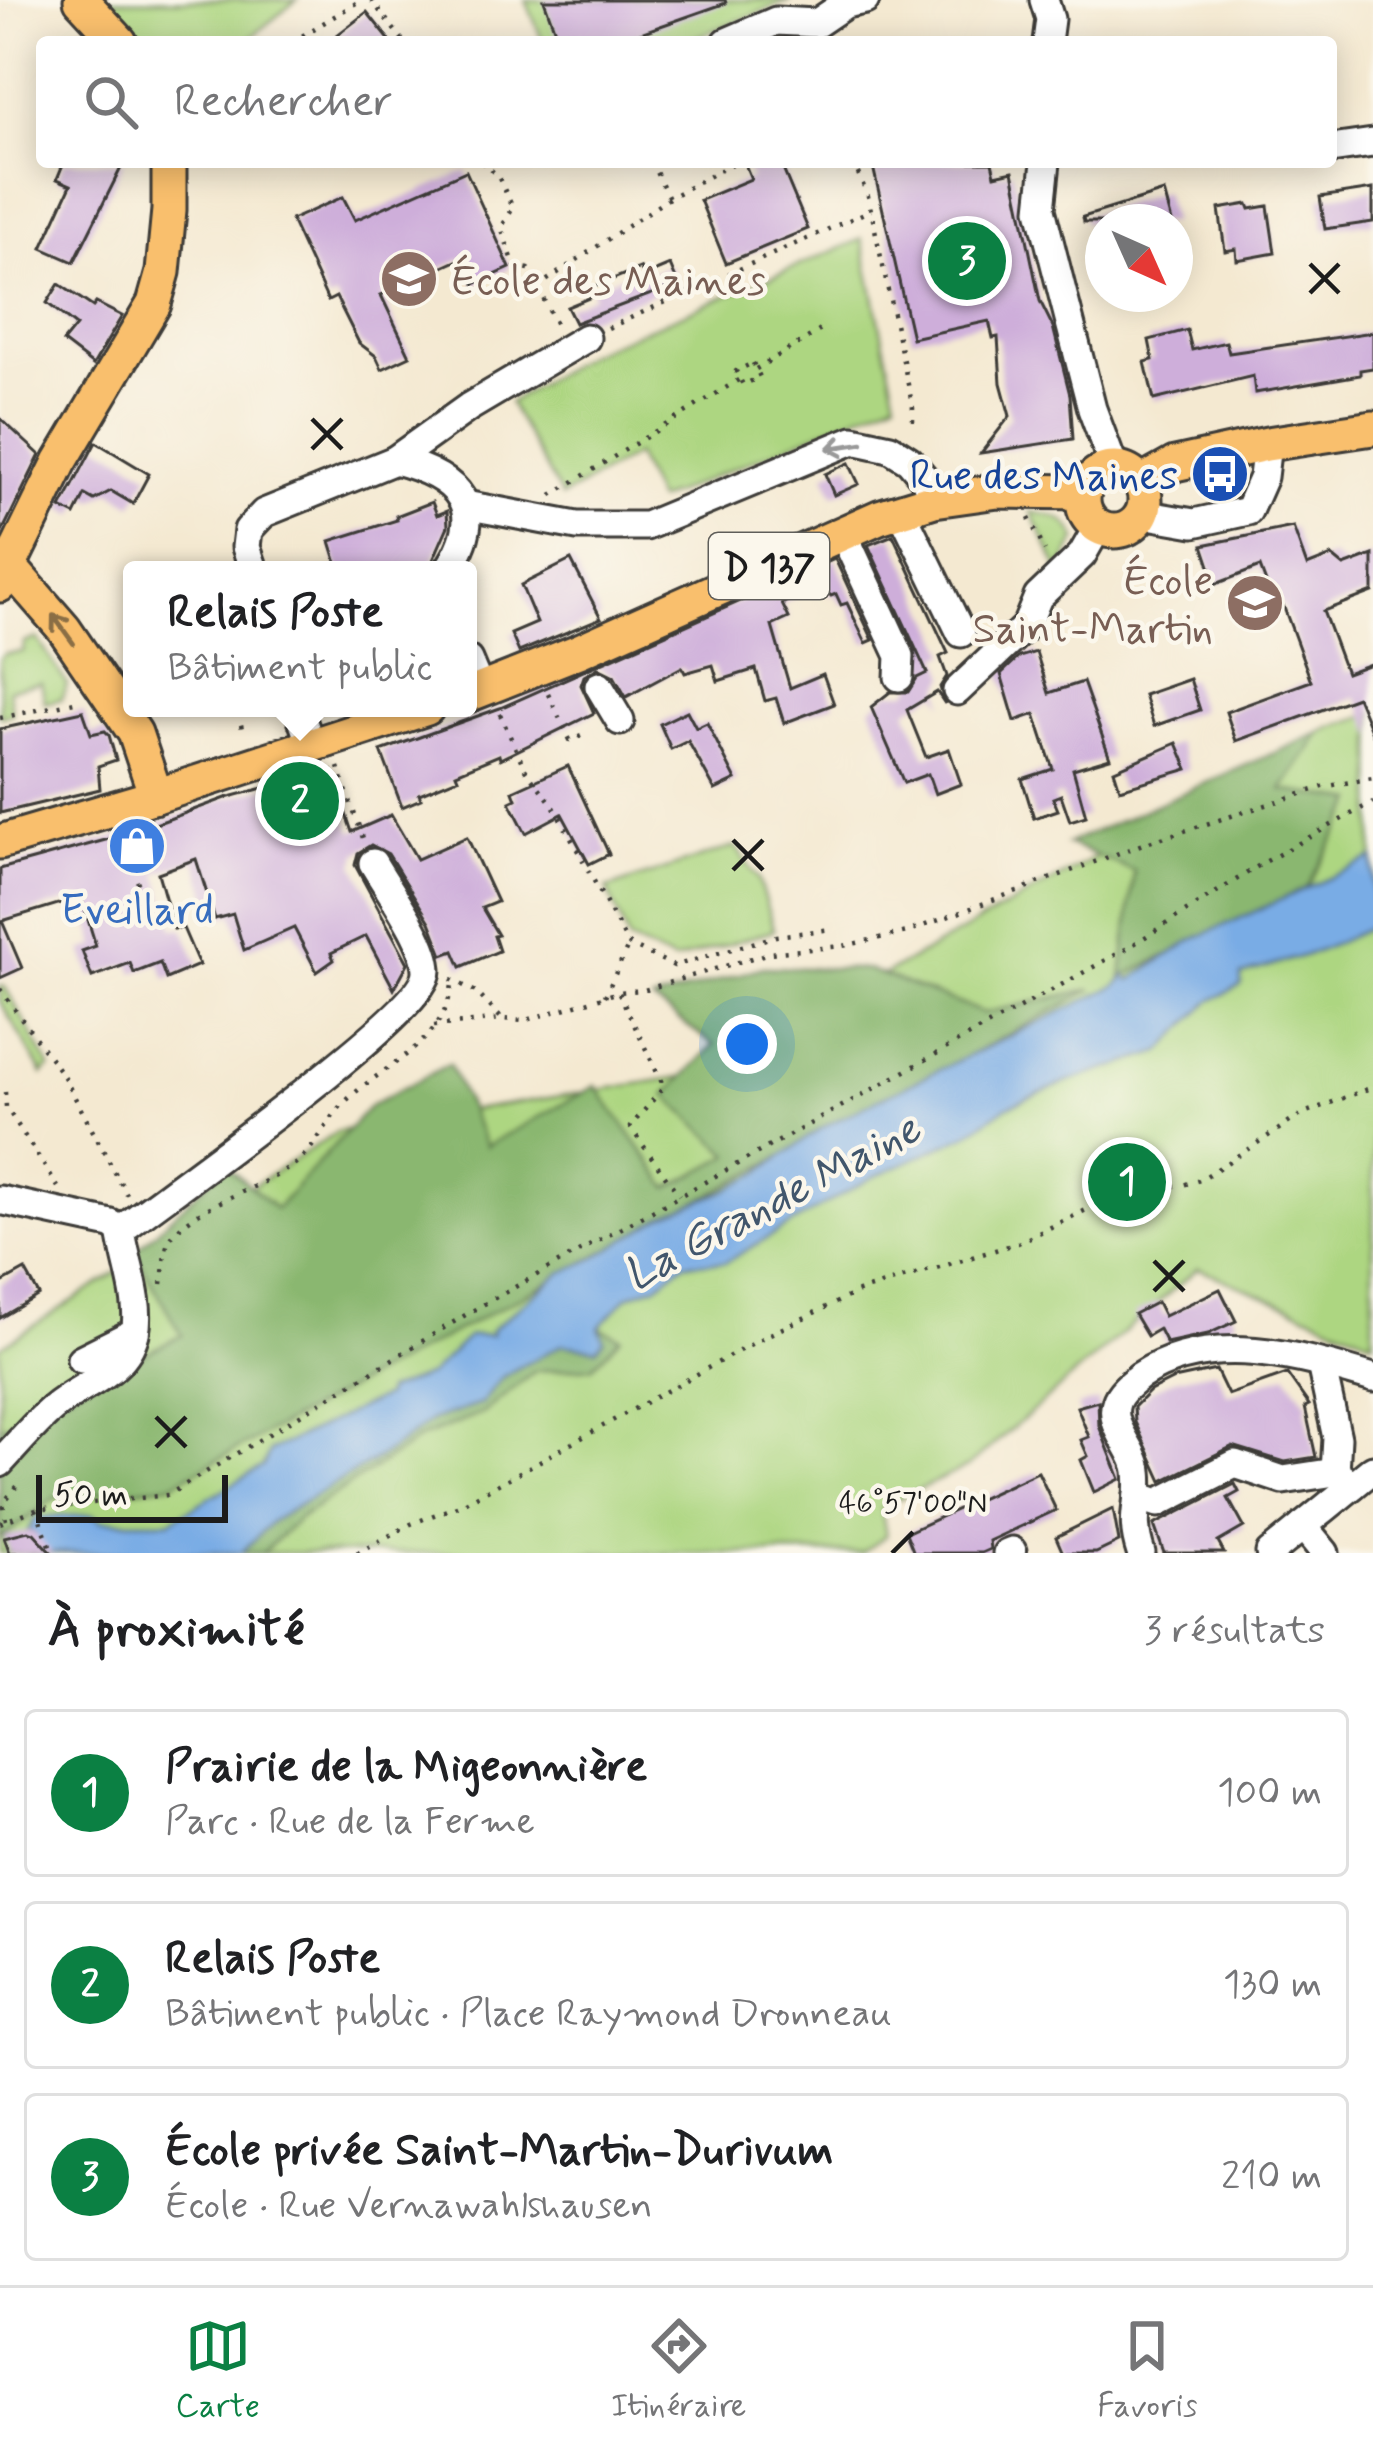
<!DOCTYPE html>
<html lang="fr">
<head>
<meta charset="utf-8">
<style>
  :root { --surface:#fff; --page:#f2f2f2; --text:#202124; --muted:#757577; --line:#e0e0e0; --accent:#0b8043 }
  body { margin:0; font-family:Mynerve,sans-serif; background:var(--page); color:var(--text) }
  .compass { position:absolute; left:1085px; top:204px; width:108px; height:108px; border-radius:50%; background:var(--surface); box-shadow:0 6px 30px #0003; rotate:135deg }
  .scale { position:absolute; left:36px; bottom:30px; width:192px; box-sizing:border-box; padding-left:12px; border:6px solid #1c1c1c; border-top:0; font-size:33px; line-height:42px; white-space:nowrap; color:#1c1c1c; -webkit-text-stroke:9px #fbf7ec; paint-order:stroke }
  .you { position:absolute; left:747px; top:1044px; width:42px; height:42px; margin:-30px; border:9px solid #fff; border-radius:50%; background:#1a73e8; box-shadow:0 0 0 18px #1a73e833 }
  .badge { display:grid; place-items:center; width:78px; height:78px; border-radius:50%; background:var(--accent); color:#fff; font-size:39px; font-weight:700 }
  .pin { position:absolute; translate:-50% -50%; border:6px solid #fff; box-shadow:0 3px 12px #0006 }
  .popup { position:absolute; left:123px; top:561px; width:354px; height:156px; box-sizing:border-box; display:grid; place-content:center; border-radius:12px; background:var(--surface); filter:drop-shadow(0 3px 9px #0005); font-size:39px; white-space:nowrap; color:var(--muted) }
  .popup b { font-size:45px; color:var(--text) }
  .popup::after { content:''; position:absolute; left:50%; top:100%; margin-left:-24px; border:24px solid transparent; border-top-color:var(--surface) }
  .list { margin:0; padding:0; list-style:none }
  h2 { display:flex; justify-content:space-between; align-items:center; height:156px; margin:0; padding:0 48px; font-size:51px }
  h2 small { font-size:39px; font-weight:400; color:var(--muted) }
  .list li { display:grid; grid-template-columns:78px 1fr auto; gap:36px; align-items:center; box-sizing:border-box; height:168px; margin:0 24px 24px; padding:0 24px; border:3px solid var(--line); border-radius:12px }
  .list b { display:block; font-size:45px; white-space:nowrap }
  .list p { margin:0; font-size:39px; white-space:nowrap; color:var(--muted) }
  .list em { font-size:39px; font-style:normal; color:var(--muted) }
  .icon { flex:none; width:66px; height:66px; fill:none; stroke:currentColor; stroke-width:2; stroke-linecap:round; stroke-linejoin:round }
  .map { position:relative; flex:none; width:1373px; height:1553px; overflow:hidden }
  .search { position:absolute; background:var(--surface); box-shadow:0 6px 30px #0003; left:36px; right:36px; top:36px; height:132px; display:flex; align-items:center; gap:30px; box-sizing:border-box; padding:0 42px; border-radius:12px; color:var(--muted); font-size:45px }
  .sheet { height:732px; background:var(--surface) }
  nav { display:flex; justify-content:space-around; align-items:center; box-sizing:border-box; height:168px; border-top:3px solid var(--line); background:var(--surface); font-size:33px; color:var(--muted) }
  nav a { display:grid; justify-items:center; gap:6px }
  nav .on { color:var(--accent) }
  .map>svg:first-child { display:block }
  .green { fill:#add681; stroke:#64794e; stroke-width:3 }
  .forest { fill:#8ab76f; stroke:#536a46; stroke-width:3 }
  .water { fill:#79ace5; stroke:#4a6480; stroke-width:3 }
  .building { fill:#ceaeda }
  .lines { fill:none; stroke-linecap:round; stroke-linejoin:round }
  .minor-casing { stroke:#3c3b37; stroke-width:33 }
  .major-casing { stroke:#3c3b37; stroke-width:39 }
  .path { stroke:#3c3b37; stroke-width:4.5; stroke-dasharray:3 9; stroke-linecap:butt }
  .minor { stroke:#fff; stroke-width:27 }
  .major { stroke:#f9bf6d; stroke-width:33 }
  .oneway { stroke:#999 }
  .oneway2 { stroke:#8a6e44 }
  .ticks { fill:none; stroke:#1c1c1c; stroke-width:4.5 }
  .labels { text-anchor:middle; stroke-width:9; stroke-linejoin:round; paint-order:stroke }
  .shield { fill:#fbf7ec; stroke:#5f5e5a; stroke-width:3 }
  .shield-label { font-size:39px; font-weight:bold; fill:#1c1c1c }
  .education-label { font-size:42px; fill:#785e54; stroke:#fbf7ec; text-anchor:start }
  .transit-label { font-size:42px; fill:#164399; stroke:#fbf7ec; text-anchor:end }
  .shop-label { font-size:42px; fill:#366cbe; stroke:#fbf7ec }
  .water-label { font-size:45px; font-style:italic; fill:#41566c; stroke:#fbf7ec }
  .ticks-label { font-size:30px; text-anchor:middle; fill:#1c1c1c; stroke:#fbf7ec; stroke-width:9; stroke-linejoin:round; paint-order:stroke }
</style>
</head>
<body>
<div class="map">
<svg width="1373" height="1553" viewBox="0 0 1373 1553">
  <rect width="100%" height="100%" fill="#fbf7ec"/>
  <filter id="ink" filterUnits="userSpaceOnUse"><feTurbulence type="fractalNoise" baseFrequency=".00833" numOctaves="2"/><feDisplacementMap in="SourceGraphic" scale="24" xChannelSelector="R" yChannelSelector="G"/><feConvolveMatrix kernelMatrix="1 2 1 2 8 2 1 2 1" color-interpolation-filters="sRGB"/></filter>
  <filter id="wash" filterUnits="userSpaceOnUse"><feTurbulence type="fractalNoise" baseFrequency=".004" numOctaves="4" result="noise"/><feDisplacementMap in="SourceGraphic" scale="48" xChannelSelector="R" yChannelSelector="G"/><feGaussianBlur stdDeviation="2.7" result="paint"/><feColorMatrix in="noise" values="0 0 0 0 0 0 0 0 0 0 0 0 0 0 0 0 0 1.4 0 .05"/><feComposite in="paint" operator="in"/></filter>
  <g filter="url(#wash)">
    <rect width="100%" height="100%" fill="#f4e9d1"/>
    <g class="green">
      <path d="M105,0H297L245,42H139Z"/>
      <path d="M526,0H791L684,42H543Z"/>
      <path d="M862,239L896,399L657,501L635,455L562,497L509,403L589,353Z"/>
      <path d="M1031,512C1054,515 1067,517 1077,539L1060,571Z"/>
      <path d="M37,638L67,684L61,699L45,703L41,682L9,689L12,714L0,716V659L3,654L23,652L24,643Z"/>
      <path d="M1373,713V1341L1198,1268L969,1466L881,1507L886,1535L862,1553H0V1347L339,1131L706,1073L1330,728Z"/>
      <path d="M735,846L758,879L774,930L674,961L629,941L607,889Z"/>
      <path d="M0,986L5,987L50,1067L43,1074L0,1001Z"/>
    </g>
    <g class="forest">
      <path d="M1322,732L1282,790L1356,801L1307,887L1122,977L1134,871L1067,844Z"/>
      <path d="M763,967L867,969L984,1013L1093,989L170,1485L55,1498L0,1539V1428L182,1335L134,1252L226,1165L276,1209L371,1105L449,1064L486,1146L596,1086L669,1188L730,1155L666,1095L714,1045L653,1001Z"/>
      <path d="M581,1319L621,1337L592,1367L535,1371L482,1414L420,1438L301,1517L262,1553H217Z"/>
    </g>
    <path class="water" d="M1373,858V926L1319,951L1241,975V985L1209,1002L1161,1052L1070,1081L1006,1107L966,1135L869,1179L726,1262L685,1263L657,1285L628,1296L599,1327L604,1340L596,1349L563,1344L514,1370L501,1378L481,1404L432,1420L383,1455L272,1521L241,1553H41L34,1533L28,1531L36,1518L93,1515L102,1521H170L263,1466L270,1451L385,1396L386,1391L429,1375L469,1336L491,1335V1330L559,1274L595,1258L663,1216L723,1192L759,1173L820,1129L878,1099L1117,985L1126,975L1130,980L1194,939Z"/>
    <g id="blocks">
      <g class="building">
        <path d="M544,0H725L726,3L615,42H559Z"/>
        <path d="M367,12L391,42H328Z"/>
        <path d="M64,162H124L74,262L42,248L71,185L57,179Z"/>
        <path d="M744,162H780L808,229L726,263L700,200L751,179Z"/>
        <path d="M872,162H992L995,175L1013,171L1040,301L1053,327L1070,395L1073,439L981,453L1010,416L1001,383L998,337L993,338L989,321L912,338Z"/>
        <path d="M466,171L510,268L475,284L463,258L381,295L410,356L382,369L376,356L359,343L336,297L328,301L291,220L343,197L355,220Z"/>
        <path d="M1373,189V222L1325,229L1320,197Z"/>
        <path d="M1164,192L1172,222H1084L1083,217Z"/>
        <path d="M1248,204L1250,209L1268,206L1275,253L1237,260L1236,249L1225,251L1219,209Z"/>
        <path d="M670,265L678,284L575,323L567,307L594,296L591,288L640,268L644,276Z"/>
        <path d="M59,284L93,307L96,303L122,316L93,365L63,342L76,326L47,303Z"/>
        <path d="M1187,330L1192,350L1226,342L1229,353L1373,332V368L1360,370V375L1255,393L1253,376L1154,400L1145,362L1153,360L1149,340Z"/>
        <path d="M0,418L40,455L0,536Z"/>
        <path d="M96,442L149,474L133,504L111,491L94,500L85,495L75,515L61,508Z"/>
        <path d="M849,463L859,484L834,495L825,474Z"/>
        <path d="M432,502L437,515L447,511L448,526L430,567L339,570L330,541L397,520L396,516Z"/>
        <path d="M1293,527L1307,566L1332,556L1344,566L1373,555V592L1323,611L1346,673L1373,663V735L1357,697L1236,741L1226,712L1311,681L1283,605L1272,599L1260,567L1216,584L1203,545Z"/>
        <path d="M893,535L948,653L940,657L947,676L940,687L945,704L937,692L907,710L926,757L949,749L961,784L935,794L928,774L904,783L871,707L890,692H908L917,678L927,673L868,545Z"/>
        <path d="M835,559L873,640L866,643L847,603L841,605L836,594L831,596L819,584L782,604L789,618L772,626L790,688L823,674L834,704L784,723L776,698L765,701L756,669L718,681L713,665L685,673L682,667L626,697L614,676L598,668L584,676L581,685L594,713L500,759L499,755L456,773L458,778L419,794L421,799L402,807L381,751L500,708Z"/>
        <path d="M571,560L601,618L519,652L511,634L537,623L521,585Z"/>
        <path d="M1036,652L1049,693L1083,682L1110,758L1073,769L1086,816L1070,821L1061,795L1053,798L1058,810L1034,818L1022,779L1053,769L1035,714L1015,721L1001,674L1019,657Z"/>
        <path d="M1190,679L1200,710L1154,726L1144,695Z"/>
        <path d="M83,711L91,734L105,731L109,735L116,760L98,766L100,789L0,813V729Z"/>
        <path d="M687,711L696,728L707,723L736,780L715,790L688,741L671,749L660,724Z"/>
        <path d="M1177,743L1188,769L1120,789L1114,770Z"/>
        <path d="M568,766L609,854L589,864L562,814L526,833L510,802L516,799L513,791Z"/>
        <path d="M331,770L352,832L391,815L417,859L467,837L497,902L482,908L498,935L494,936L499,951L461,967L454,951L443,955L430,922L388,854L371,845L358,853L355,865L408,963L394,989L366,936L331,953L334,960L317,972L294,928L244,950L233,914L215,919L196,859L158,873L174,929L183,928L199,965L166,979L160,963L134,973L130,963L92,977L82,951L96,946L81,897L2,921L22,968L0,978V869L131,833L226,798Z"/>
        <path d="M25,1270L39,1295L0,1318V1284Z"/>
        <path d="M1220,1289L1236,1321L1208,1334L1166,1343L1159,1329L1147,1336L1134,1314L1157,1302L1164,1316Z"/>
        <path d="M1216,1370L1228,1395L1287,1374L1309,1405L1305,1407L1316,1457L1285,1462L1233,1446L1162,1481L1135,1422L1134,1407L1150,1391L1174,1379Z"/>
        <path d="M1098,1401L1099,1426L1120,1479L1094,1492L1081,1460L1088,1456L1081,1440L1089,1437L1077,1407Z"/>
        <path d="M1038,1472L1056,1510L989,1541L990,1549L981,1553H914L906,1533Z"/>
        <path d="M1235,1484L1239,1492L1228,1498L1244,1527L1218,1542L1224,1553H1164L1154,1525Z"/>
        <path d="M1113,1509L1119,1542L1096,1553H1063L1056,1537Z"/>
        <path d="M28,1531L34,1533L52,1553H10L4,1537Z"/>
      </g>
    </g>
  </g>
  <g filter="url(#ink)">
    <use href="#blocks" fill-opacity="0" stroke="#3c3b37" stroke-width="3"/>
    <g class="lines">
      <g class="minor-casing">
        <g id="minor">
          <path d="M1044,0L1050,19L1047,42"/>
          <path d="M727,42L776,21L817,23L845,4L865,0"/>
          <path d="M1331,149L1373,143"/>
          <path d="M1046,162L1041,209L1092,409L1114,468"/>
          <path d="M395,460C460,477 489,508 448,570"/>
          <path d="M465,505L577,526H646L853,440L890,448L909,460L925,479L934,500"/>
          <path d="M901,510L961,633"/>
          <path d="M1142,514L1194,523L1248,511L1263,477L1267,444"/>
          <path d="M843,533L900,656L899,677"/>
          <path d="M254,570L246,547L248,530L264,513L395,460L469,407L586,338"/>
          <path d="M468,660L481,691"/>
          <path d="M599,686L620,721"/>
          <path d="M957,691L1026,626L1038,597L1082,555L1098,527"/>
          <path d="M298,708L311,745"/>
          <path d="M0,1200L111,1224L121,1230"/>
          <path d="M121,1230C166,1195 428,1012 427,970C426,941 388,889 373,863"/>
          <path d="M81,1359L135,1332"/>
          <path d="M1321,1364L1337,1438L1335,1472"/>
          <path d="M0,1463C17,1445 34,1424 53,1408C81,1384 125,1374 135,1333C142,1302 125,1261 121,1230"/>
          <path d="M1138,1496L1158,1503L1235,1464L1283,1480L1335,1472L1353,1485"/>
          <path d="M1303,1526L1325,1553"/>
          <path d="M1007,1553L1012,1551"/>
          <path d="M1141,1553C1128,1514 1142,1506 1138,1471C1136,1449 1108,1426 1116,1403C1119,1392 1131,1383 1140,1376C1209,1330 1300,1356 1373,1378"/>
          <path d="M1270,1553L1373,1469"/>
        </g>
      </g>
      <g class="major-casing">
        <g id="major">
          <path d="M81,0L120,42"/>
          <circle cx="1114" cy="500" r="31"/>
          <path d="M1141,483L1175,464L1267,444L1373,428"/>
          <path d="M11,568L64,629L135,733L156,796"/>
          <path d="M0,585L60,462L154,304L163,272L169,210V162"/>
          <path d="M468,695L579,651L879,517L934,500L998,491L1083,492"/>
          <path d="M0,842L156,796L427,708"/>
        </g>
      </g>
      <g class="path">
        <path d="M371,0L404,42"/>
        <path d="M292,42L361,0"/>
        <path d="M482,162L498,176L513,208L501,228L515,266L529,269L557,327"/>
        <path d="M651,162L669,198"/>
        <path d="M853,162L868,196L913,408V430"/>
        <path d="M537,287L669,198L735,162"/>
        <path d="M608,328L871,210"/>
        <path d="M753,363L760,377L743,385L736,371Z"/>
        <path d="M756,369L824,328"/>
        <path d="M552,495L740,379"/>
        <path d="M1029,518L1045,551"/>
        <path d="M548,694L570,740L588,732"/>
        <path d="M238,713L244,736"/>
        <path d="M500,714L525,769L553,805L628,944"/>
        <path d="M0,718L79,701"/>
        <path d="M338,767L364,841"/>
        <path d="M120,836L153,922"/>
        <path d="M628,944L674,966L776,936L832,929"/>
        <path d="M451,979L476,992L502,1019"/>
        <path d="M0,989L64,1077L127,1195"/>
        <path d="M619,993L664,1087L630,1127L679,1195"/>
        <path d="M605,996L628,946"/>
        <path d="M434,1026L502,1019L524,1021L619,992L644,990L769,953L843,946L907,932L1143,844L1323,787L1373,778"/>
        <path d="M5,1092L6,1107L58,1187"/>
        <path d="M162,1284C164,1271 163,1250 170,1239C190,1207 257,1190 289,1168C317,1150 326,1119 349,1098C387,1063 445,1043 452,984"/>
        <path d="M36,1509L53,1553"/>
        <path d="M6,1520L3,1503L19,1484"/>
        <path d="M0,1523L36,1509L168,1495L477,1308L1126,949L1263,863L1373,802"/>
        <path d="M357,1553L411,1524L462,1504L764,1337L858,1292L1018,1243L1115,1196L1142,1187L1179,1186L1200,1180L1304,1113L1373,1087"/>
      </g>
      <use href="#minor" class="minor"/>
      <use href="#major" class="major"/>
    </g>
    <defs><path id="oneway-shaft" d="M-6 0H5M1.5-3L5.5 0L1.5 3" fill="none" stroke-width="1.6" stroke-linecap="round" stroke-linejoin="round" transform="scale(3)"/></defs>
    <use class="oneway" href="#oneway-shaft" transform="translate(845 446) rotate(171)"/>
    <use class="oneway2" href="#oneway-shaft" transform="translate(63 629) rotate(-126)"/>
  </g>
  <path class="ticks" d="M1310,264L1339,293M1310,293L1339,264M312,419L342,449M312,449L342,419M733,840L763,870M733,870L763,840M1154,1261L1184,1291M1154,1291L1184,1261M156,1417L186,1447M156,1447L186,1417M892,1553L913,1532"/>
  <defs>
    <g id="school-disc" transform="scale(3)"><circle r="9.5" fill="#8d6e63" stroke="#fbf7ec"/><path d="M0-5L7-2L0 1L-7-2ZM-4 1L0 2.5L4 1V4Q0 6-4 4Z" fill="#fff"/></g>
    <g id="bus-disc" transform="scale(3)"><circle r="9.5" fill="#1a4fb4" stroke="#fbf7ec"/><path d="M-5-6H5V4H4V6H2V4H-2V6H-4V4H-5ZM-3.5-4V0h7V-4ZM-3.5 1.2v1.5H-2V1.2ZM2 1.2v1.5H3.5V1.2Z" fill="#fff"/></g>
    <g id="shop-disc" transform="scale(3)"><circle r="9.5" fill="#3f7fe0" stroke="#fbf7ec"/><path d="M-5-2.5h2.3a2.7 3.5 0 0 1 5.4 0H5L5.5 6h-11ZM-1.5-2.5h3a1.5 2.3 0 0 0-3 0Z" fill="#fff"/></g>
  </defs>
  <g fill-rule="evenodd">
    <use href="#school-disc" x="409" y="279"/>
    <use href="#bus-disc" x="1220" y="474"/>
    <use href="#school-disc" x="1255" y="603"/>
    <use href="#shop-disc" x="137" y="846"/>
  </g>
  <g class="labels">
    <rect class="shield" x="709" y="533" width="120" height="66" rx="9"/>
    <g class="shield-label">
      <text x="769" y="580">D 137</text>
    </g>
    <g class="education-label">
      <text x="451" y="294">École des Maines</text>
      <text x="1213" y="594" text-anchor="end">École<tspan x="1213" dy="48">Saint-Martin</tspan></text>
    </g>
    <g class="transit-label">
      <text x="1178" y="489">Rue des Maines</text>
    </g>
    <g class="shop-label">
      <text x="137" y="923">Eveillard</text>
    </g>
    <g class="water-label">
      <text transform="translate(771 1200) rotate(-28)" y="16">La Grande Maine</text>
    </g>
  </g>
  <g class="ticks-label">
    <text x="913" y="1512">46°57'00"N</text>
  </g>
</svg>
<svg class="compass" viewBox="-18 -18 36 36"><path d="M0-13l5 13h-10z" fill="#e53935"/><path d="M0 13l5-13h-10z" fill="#757577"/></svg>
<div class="scale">50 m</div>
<div class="you"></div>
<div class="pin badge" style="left:1127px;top:1182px">1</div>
<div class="pin badge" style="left:300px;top:801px">2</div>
<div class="popup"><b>Relais Poste</b>Bâtiment public</div>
<div class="pin badge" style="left:967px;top:261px">3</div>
<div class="search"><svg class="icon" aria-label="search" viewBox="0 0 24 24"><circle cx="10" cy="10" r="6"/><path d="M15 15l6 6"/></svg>Rechercher</div>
</div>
<section class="sheet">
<h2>À proximité<small>3 résultats</small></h2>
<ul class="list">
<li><span class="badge">1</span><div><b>Prairie de la Migeonnière</b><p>Parc · Rue de la Ferme</p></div><em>100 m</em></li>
<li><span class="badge">2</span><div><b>Relais Poste</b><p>Bâtiment public · Place Raymond Dronneau</p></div><em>130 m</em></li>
<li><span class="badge">3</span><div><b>École privée Saint-Martin-Durivum</b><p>École · Rue Vernawahlshausen</p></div><em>210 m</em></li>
</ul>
</section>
<nav>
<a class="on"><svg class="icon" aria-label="map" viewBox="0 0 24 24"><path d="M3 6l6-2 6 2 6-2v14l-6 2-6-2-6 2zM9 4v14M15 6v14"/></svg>Carte</a>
<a><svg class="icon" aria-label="directions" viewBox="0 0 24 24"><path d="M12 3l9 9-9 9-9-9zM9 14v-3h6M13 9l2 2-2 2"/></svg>Itinéraire</a>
<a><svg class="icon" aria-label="saved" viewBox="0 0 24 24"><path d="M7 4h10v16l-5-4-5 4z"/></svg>Favoris</a>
</nav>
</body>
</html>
